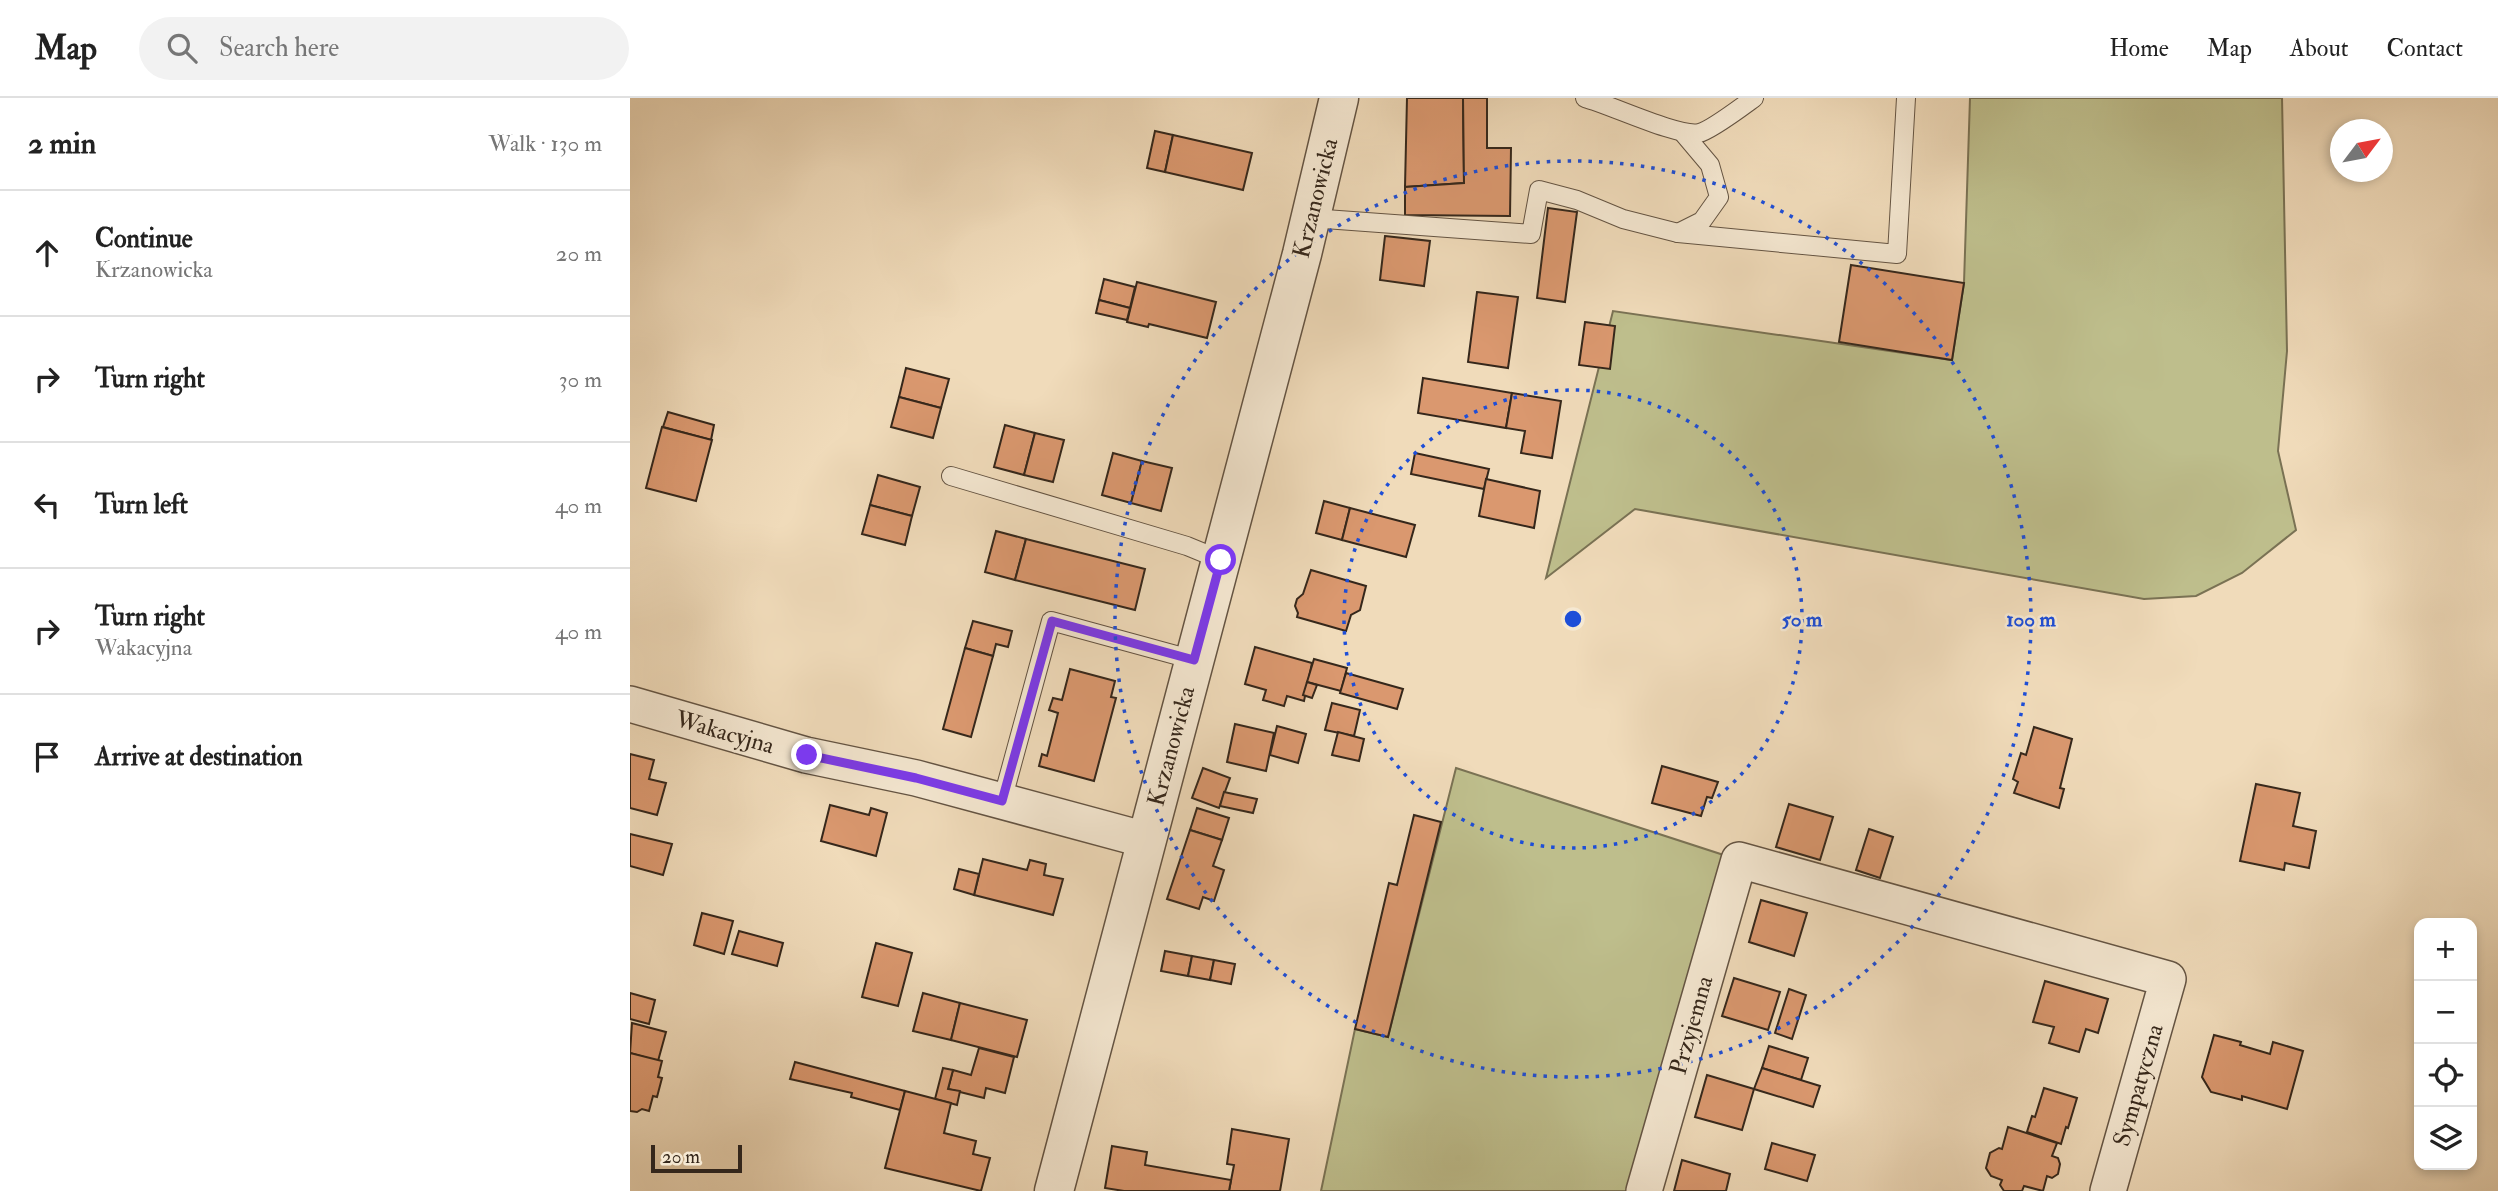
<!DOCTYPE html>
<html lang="en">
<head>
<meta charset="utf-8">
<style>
  :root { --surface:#fff; --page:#f2f2f2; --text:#222; --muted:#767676; --line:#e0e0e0 }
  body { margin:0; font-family:"IM FELL Double Pica",serif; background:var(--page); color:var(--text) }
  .controls { position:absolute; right:21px; bottom:21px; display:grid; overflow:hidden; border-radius:14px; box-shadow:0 4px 10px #0003 }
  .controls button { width:63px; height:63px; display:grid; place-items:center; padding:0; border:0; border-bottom:2px solid var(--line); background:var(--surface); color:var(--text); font:35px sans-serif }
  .compass { position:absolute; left:1700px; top:21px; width:63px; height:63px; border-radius:50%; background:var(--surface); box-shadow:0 4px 10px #0003; rotate:58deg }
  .scale { position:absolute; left:21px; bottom:18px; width:91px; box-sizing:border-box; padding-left:7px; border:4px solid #35271b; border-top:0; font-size:19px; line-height:24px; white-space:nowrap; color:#35271b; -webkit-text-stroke:5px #f5e8d2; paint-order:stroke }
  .stop { position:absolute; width:21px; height:21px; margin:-16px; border:5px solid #7c3aed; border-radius:50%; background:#fff }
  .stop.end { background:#7c3aed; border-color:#fff; box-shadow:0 2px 7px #0008 }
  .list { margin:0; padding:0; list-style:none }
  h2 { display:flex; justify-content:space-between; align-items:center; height:91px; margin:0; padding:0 28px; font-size:30px }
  h2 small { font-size:23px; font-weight:400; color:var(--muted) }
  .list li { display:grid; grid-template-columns:46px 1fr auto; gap:21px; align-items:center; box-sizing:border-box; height:126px; padding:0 28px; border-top:2px solid var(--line) }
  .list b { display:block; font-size:26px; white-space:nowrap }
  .list p { margin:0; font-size:23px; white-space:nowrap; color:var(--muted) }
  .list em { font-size:23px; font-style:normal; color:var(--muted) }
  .icon { flex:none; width:38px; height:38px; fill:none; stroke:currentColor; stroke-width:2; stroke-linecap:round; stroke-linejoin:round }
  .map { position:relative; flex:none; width:1868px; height:1093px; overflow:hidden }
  header { display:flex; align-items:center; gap:42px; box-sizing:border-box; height:98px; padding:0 35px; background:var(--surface); border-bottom:2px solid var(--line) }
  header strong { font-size:33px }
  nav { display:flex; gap:38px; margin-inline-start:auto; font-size:24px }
  .search { width:490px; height:63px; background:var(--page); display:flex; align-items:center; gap:18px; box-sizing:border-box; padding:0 24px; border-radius:38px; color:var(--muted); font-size:26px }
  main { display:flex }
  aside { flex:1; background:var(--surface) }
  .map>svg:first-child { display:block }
  .green { fill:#bebe8c; stroke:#7a7254; stroke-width:2 }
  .building { fill:#da986f; stroke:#35271b; stroke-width:2 }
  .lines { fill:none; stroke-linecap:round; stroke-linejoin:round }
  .service-casing { stroke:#645443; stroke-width:20 }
  .minor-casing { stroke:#645443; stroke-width:38 }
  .tertiary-casing { stroke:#645443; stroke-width:41 }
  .service { stroke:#f5e8d2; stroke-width:18 }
  .minor { stroke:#f5e8d2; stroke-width:35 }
  .tertiary { stroke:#f5e8d2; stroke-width:38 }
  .route { stroke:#7c3aed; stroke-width:9 }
  .ring { fill:none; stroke:#1d4ed8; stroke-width:3.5; stroke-dasharray:3.5 7 }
  .labels { text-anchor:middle; stroke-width:5; stroke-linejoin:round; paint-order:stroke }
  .street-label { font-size:24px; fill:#35271b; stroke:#f5e8d2 }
  .centre { fill:#1d4ed8; stroke:#f5e8d2; stroke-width:3.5 }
  .ring-label { font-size:21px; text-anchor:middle; font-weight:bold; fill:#1d4ed8; stroke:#f5e8d2; stroke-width:5; stroke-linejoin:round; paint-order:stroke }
</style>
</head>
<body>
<header>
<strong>Map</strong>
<div class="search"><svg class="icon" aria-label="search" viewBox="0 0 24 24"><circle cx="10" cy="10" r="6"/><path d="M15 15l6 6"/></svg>Search here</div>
<nav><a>Home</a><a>Map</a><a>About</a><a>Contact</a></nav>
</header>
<main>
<aside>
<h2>2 min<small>Walk · 130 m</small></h2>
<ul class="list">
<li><svg class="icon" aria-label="ahead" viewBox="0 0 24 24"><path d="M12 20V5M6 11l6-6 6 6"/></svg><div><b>Continue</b><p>Krzanowicka</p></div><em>20 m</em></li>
<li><svg class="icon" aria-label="right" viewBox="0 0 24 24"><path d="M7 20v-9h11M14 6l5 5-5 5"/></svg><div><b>Turn right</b></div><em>30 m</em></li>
<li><svg class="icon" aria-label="left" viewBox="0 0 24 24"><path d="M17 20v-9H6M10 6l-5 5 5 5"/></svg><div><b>Turn left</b></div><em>40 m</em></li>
<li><svg class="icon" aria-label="right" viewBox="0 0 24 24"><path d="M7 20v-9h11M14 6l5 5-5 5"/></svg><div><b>Turn right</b><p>Wakacyjna</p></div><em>40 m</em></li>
<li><svg class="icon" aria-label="arrive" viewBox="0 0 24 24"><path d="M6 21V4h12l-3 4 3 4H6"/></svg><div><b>Arrive at destination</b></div></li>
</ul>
</aside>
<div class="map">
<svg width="1868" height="1093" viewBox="0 0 1868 1093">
  <rect width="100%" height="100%" fill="#f0dbba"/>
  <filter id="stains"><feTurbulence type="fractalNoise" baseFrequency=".00286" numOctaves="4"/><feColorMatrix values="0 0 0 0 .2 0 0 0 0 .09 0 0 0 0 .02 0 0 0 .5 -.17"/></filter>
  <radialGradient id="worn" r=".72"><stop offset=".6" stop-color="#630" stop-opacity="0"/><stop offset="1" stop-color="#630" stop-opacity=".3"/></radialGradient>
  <g class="green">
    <path d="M1340,0H1652L1657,253L1648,353L1666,432L1612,475L1566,498L1514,501L1005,411L916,480L983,213L1322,262L1334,185Z"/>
    <path d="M826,670L1109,762L1014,1093H691L725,931L758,939Z"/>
  </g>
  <g class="building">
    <path d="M777,0H833L834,85L775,89Z"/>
    <path d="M833,0H857V50H881L880,118L775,117V89L834,85Z"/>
    <path d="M525,33L543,37L535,74L517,70Z"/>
    <path d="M543,37L622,55L613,92L535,74Z"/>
    <path d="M918,110L947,114L935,204L907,200Z"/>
    <path d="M755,138L800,143L794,188L750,182Z"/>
    <path d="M1221,167L1334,185L1322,262L1209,244Z"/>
    <path d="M474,181L505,189L500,210L469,202Z"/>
    <path d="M507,184L586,204L577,240L519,226L518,229L497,224Z"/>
    <path d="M847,194L888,199L878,270L838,264Z"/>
    <path d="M469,202L500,210L497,222L466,215Z"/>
    <path d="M955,224L985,228L980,271L949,267Z"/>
    <path d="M276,270L319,281L311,310L269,299Z"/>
    <path d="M793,280L882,295L876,330L788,315Z"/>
    <path d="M882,295L931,303L922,360L891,355L895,333L876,330Z"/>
    <path d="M269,299L311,310L303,340L261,329Z"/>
    <path d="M38,314L84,327L81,342L33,329Z"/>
    <path d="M375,327L405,335L394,377L364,369Z"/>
    <path d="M32,329L82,342L66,403L16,390Z"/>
    <path d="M405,335L434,342L423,384L394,377Z"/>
    <path d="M483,355L512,363L501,405L472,397Z"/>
    <path d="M785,355L859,371L854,391L781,376Z"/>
    <path d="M512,363L542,370L531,413L501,405Z"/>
    <path d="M248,377L290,389L282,418L240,407Z"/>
    <path d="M856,381L910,393L904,430L849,418Z"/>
    <path d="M694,403L720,410L712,442L686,435Z"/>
    <path d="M240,407L282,418L275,447L232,436Z"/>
    <path d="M720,410L785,427L776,459L712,442Z"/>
    <path d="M366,433L396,441L385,482L355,474Z"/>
    <path d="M396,441L515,471L505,512L385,482Z"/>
    <path d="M681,472L736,488L730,512L721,517L716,533L667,519L668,515L665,508L667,501L673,496Z"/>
    <path d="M343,523L382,533L378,549L366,546L363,558L335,550Z"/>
    <path d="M625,549L682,565L674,603L657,598L654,608L633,602L636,592L615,586Z"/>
    <path d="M335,550L363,558L341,639L313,631Z"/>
    <path d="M684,561L717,570L711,593L677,584Z"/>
    <path d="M440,571L485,583L481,599L486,600L464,683L409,668L412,656L417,658L428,615L419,612L423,600L432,602Z"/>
    <path d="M716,575L773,591L767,611L710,595Z"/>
    <path d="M677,584L687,587L682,600L673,597Z"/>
    <path d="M702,605L730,612L724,638L695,632Z"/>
    <path d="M605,626L644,635L636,673L597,664Z"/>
    <path d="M647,628L676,636L668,665L640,657Z"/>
    <path d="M1404,629L1442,641L1430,690L1434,691L1429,710L1384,695L1388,684L1383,681L1391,655L1396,657Z"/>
    <path d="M708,634L734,641L729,663L702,657Z"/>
    <path d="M0,656L24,662L19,681L36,685L27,717L0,710Z"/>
    <path d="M1032,668L1088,684L1082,700L1077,699L1071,718L1022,705Z"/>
    <path d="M573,670L600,680L589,710L562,700Z"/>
    <path d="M1626,686L1670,695L1663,728L1686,733L1679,770L1655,765L1654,772L1610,763Z"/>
    <path d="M594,694L627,701L623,715L590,708Z"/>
    <path d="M1159,706L1203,719L1190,762L1146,749Z"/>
    <path d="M200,707L239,717L241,710L257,715L246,758L191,743Z"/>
    <path d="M567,710L599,720L592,742L560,732Z"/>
    <path d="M784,717L811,724L758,939L725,931L759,785L767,787Z"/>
    <path d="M1239,731L1263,739L1250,780L1226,772Z"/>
    <path d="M560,732L592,742L583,768L594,772L584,803L573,799L569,811L537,801Z"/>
    <path d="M0,736L42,746L33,777L0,768Z"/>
    <path d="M353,761L397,772L400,762L416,766L414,777L433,781L423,817L344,797Z"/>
    <path d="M329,771L349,776L344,797L324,791Z"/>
    <path d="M1131,802L1177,815L1164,858L1119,844Z"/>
    <path d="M72,815L103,823L94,856L64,847Z"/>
    <path d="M109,833L153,845L147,868L102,856Z"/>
    <path d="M246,845L282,855L268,908L232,899Z"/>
    <path d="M535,853L562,858L558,878L531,873Z"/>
    <path d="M562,858L584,862L580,882L558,878Z"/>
    <path d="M584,862L605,866L601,886L580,882Z"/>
    <path d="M1104,880L1150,894L1138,932L1092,918Z"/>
    <path d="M1415,883L1478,901L1468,935L1456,931L1449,954L1419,945L1424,929L1403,924Z"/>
    <path d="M1159,891L1176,897L1162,941L1145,935Z"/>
    <path d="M0,895L25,902L19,926L0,921Z"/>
    <path d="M293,895L330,905L321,942L283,933Z"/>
    <path d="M330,905L397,922L387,959L321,942Z"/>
    <path d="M2,925L36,934L28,963L0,955Z"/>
    <path d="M1584,937L1611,944L1610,947L1640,956L1643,944L1673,953L1657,1011L1612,998V1002L1581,994L1572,979Z"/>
    <path d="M1139,948L1178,960L1171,982L1132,970Z"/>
    <path d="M349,950L384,959L375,995L356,990L354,1000L318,991L323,972L341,977Z"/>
    <path d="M0,955L32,963L28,979L32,980L27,999L23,998L19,1013L12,1011L7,1014L0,1013Z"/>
    <path d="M165,964L275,993L270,1012L221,999L222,995L160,981Z"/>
    <path d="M313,970L323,972L318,991L330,993L327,1007L305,1001Z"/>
    <path d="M1132,970L1190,988L1183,1009L1124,991Z"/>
    <path d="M1077,977L1124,991L1112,1032L1065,1019Z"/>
    <path d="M1414,990L1447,1000L1438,1030L1436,1029L1431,1046L1397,1034L1402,1018L1405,1019Z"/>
    <path d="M275,993L321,1005L314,1035L346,1043L343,1056L360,1060L351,1093L255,1070Z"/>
    <path d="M1378,1029L1427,1045L1422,1058L1428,1060L1430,1066L1428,1076L1422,1080L1417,1078L1413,1093L1394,1088L1392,1093H1374L1370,1087L1372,1082L1361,1078L1356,1070L1360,1055L1369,1050L1372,1051Z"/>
    <path d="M602,1031L659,1041L650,1093H599L604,1067L597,1066Z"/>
    <path d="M1142,1045L1185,1057L1177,1083L1135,1071Z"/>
    <path d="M482,1048L517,1054L515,1067L601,1082L599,1093H494L475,1090Z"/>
    <path d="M1052,1062L1100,1076L1096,1093H1044Z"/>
  </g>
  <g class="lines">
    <g class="service-casing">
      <g id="service">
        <path d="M955,0C981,7 1048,39 1069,35C1080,33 1113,8 1124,0"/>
        <path d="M681,120L901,136L909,92L947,102L993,121L1048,135L1267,156L1276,0"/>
        <path d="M1048,135L1072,123L1089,99L1080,67L1053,35"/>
        <path d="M321,378L557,448L591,462"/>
        <path d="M372,703L421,523L564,562"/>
      </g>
    </g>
    <g class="minor-casing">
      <g id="minor">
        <path d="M0,606L176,657L286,680L516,742"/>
        <path d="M1014,1093L1109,762L1538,881L1478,1093"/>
      </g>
    </g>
    <g class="tertiary-casing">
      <path id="tertiary" d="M424,1093L672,156L709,0"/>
    </g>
    <use href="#service" class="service"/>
    <use href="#minor" class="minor"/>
    <use href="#tertiary" class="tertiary"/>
  </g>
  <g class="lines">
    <path class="route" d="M177,657L286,680L372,703L422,523L564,562L591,462"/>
  </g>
  <g class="ring">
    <circle cx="943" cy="521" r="229"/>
    <circle cx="943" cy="521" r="458"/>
  </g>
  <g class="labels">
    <g class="street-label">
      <text transform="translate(685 100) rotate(-76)" y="8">Krzanowicka</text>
      <text transform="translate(95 634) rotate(16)" y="8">Wakacyjna</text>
      <text transform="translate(541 648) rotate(-75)" y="8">Krzanowicka</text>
      <text transform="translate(1061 927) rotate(-74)" y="8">Przyjemna</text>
      <text transform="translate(1508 987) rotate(-74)" y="8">Sympatyczna</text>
    </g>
  </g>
  <circle cx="943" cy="521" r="10" class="centre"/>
  <g class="ring-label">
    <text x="1172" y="528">50 m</text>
    <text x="1401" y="528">100 m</text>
  </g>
  <rect width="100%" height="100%" filter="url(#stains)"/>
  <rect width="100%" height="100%" fill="url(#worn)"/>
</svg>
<div class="controls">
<button>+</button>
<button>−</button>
<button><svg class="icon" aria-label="locate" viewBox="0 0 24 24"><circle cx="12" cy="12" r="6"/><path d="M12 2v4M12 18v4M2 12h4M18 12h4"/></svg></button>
<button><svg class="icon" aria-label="layers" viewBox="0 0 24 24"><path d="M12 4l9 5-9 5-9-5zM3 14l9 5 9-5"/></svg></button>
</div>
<svg class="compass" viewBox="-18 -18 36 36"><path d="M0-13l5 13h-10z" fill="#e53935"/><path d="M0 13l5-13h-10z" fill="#767676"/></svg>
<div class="scale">20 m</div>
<div class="stop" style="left:591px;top:462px"></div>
<div class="stop end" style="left:177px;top:657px"></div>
</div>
</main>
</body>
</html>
